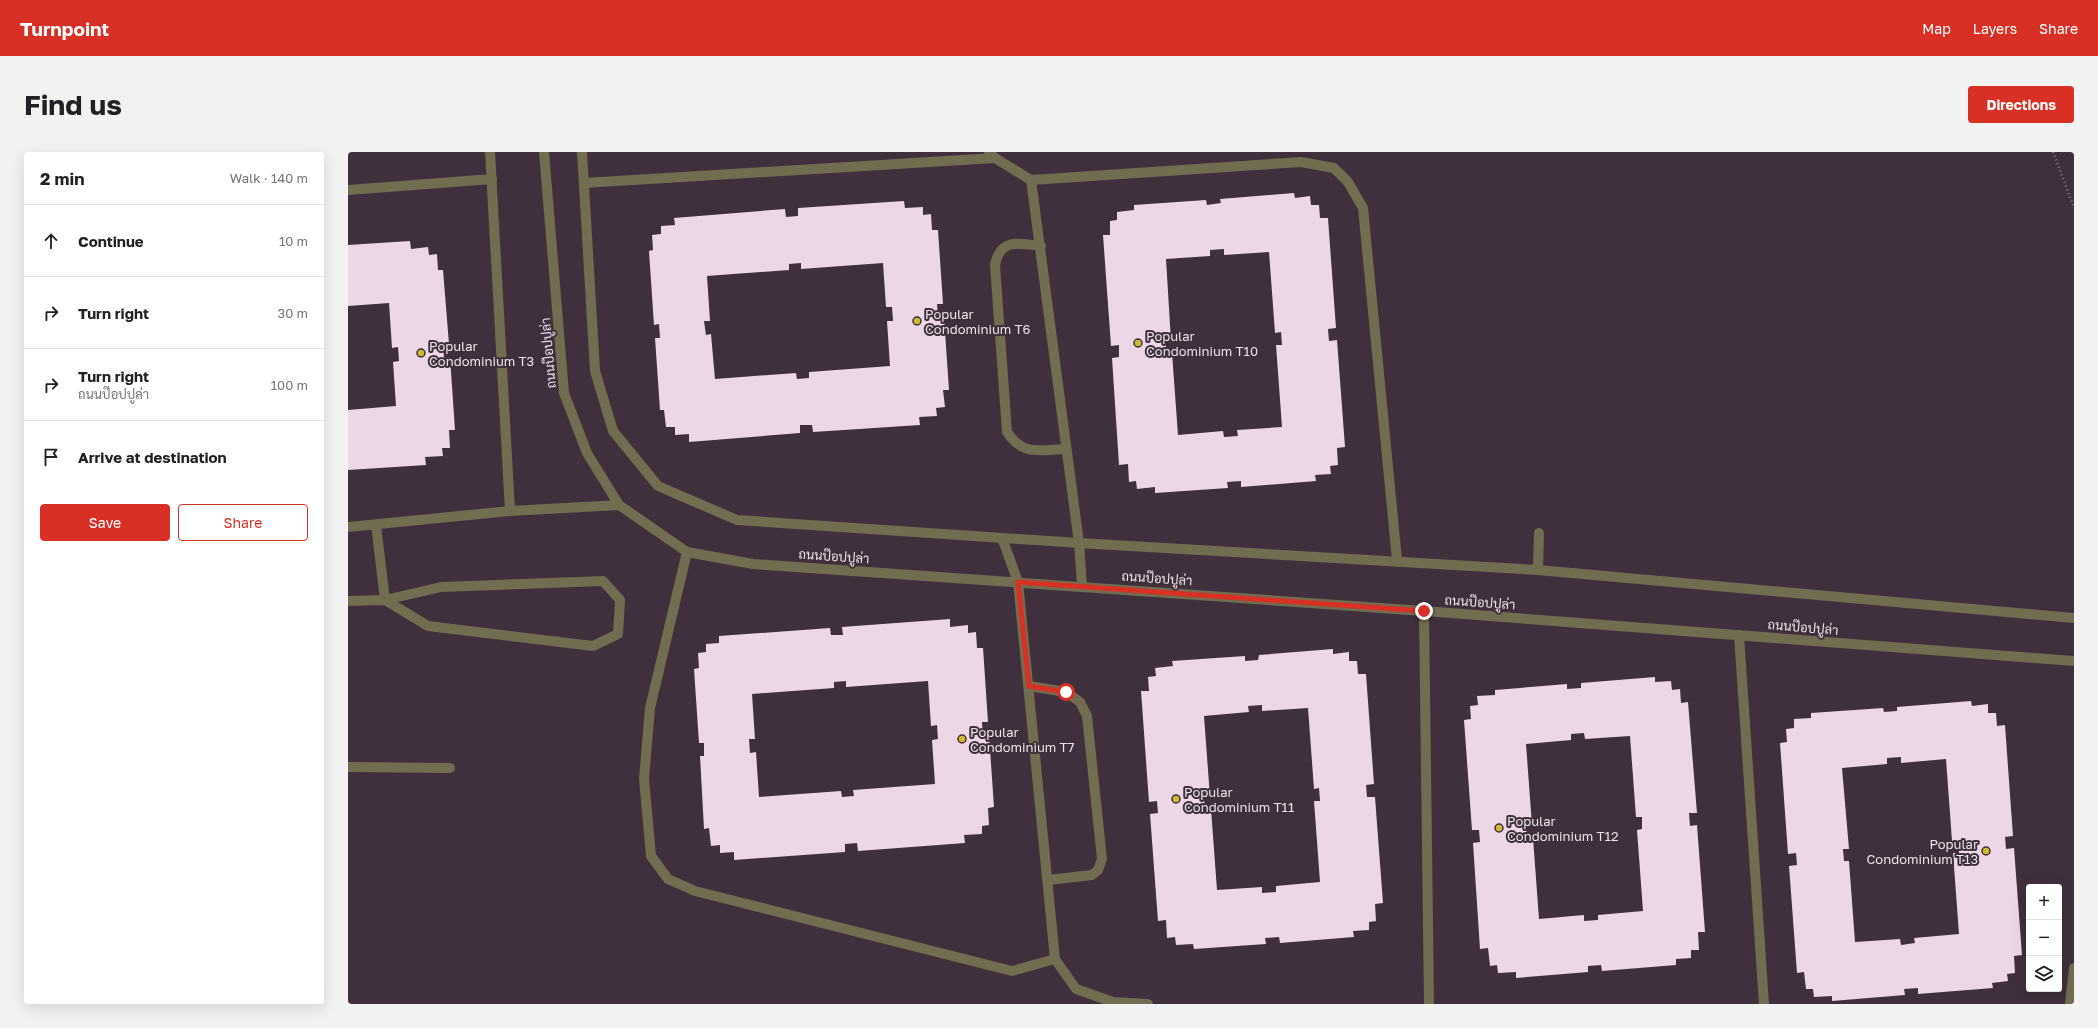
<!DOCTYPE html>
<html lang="en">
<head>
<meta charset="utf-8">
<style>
  :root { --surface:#fff; --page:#f2f2f2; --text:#202124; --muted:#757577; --line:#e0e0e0; --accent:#d93025 }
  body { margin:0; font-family:"Golos Text",Sarabun,sans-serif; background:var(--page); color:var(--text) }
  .controls { position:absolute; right:12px; bottom:12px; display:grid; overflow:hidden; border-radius:4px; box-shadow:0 4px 16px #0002 }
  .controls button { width:36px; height:36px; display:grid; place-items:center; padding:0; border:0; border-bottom:1px solid var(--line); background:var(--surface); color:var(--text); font:20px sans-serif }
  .stop { position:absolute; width:12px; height:12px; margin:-9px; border:3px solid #d93025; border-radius:50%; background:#fff }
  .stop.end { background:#d93025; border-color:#fff; box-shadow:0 1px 4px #0008 }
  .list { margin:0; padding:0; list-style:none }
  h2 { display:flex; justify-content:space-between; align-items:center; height:52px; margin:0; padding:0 16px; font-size:17px }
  h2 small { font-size:13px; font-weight:400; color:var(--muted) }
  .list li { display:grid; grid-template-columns:26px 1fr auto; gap:12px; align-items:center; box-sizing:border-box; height:72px; padding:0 16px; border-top:1px solid var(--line) }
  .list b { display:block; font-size:15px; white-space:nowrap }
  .list p { margin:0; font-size:13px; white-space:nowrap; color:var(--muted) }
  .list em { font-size:13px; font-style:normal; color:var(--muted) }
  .actions { display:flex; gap:8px; padding:12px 16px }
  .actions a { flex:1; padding:9px 0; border:1px solid var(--accent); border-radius:4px; text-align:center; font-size:14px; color:var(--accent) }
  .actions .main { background:var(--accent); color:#fff }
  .icon { flex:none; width:22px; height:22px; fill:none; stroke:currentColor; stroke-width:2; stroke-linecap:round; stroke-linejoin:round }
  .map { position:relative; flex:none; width:1726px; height:852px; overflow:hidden; border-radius:4px }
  header { display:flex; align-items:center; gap:24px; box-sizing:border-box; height:56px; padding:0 20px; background:var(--accent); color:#fff }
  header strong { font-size:19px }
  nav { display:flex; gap:22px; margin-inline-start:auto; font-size:14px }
  .intro { display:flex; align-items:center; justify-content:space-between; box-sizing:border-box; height:96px; padding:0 24px }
  h1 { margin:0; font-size:28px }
  .button { padding:10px 18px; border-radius:4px; background:var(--accent); color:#fff; font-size:14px; font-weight:700 }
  main { display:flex; gap:24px; padding:0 24px }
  aside { flex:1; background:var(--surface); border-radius:4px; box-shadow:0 4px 16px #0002 }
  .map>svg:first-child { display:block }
  .building { fill:#ecd7e6; fill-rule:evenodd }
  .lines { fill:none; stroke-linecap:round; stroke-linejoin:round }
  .path { stroke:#8e808b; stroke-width:2.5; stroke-dasharray:1 3; stroke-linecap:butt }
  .lane { stroke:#726c50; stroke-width:10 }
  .street { stroke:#726c50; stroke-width:10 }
  .route { stroke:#d93025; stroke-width:5 }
  .poi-dot { fill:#d1b736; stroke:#402f3c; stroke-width:1.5 }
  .labels { text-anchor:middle; stroke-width:4; stroke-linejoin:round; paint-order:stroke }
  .poi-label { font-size:13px; fill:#ece2ea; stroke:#402f3c; text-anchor:start }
  .street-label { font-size:13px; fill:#ece2ea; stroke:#402f3c }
</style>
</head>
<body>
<header>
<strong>Turnpoint</strong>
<nav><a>Map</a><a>Layers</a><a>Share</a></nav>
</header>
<div class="intro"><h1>Find us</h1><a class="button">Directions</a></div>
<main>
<aside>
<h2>2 min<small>Walk · 140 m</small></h2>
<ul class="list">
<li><svg class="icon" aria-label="ahead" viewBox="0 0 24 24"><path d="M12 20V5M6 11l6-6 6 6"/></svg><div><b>Continue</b></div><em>10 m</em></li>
<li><svg class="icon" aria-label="right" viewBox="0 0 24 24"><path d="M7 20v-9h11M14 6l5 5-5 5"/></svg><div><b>Turn right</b></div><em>30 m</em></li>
<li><svg class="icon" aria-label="right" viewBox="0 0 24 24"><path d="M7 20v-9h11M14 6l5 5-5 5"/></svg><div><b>Turn right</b><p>ถนนป๊อปปูล่า</p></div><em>100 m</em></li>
<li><svg class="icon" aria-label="arrive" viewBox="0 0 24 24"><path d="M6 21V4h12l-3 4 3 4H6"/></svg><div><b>Arrive at destination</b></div></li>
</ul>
<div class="actions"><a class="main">Save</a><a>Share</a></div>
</aside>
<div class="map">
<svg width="1726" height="852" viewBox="0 0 1726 852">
  <rect width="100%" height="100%" fill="#402f3c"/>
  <g class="building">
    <path d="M946,41L947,46L962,44L963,53H971L972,66H980L988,176L980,177L981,189L989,188L997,295L989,296L990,313L982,314L983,322L967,323L968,329L893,335V329L879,330L880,336L807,341V335L789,337L788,329L781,330L780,312L771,313L764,206L771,205V193L763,194L755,83H762V69L769,68V60L786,58V53L858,48L859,53L873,51L872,47ZM876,97V103L921,100L927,181L933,180L934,193H928L934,275L889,278L890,284L876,285L875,279L830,283L824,201L818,202V190L823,189L818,107L862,104V98Z"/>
    <path d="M556,49L557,56L575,55V63L583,62L584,78H590L595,152H589L590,166L596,165L601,238H595L597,255L588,256L589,264L571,265L572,273L465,280L464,273H452V281L341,290V282L327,283V275H318L316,258H312L307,186H312L311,172L306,173L301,99L305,98L304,83L313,82V74L327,73L326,66L437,57L438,65L450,64V56ZM453,111V117L535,111L538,155H544L545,169H539L542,214L461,220V226L449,227L448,221L367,227L363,182L358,183L356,169H362L359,124L441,118V112Z"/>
    <path d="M62,89L63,97L80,95L81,103L89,102L90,118H95L101,192H95L96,206L102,205L107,278H101L102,296H94L95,304L77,305L78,313L0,318V258L48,254L45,210L51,209L50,195L44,196L41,151L0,154V93Z"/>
    <path d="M602,467V475L620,473V481L628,480L629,496H635L640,570H634L635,584L641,583L646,655L640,656L641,673L634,674V682L616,683L617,691L510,699L509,691L497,692V700L386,708V700L372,701V693L363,694L361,676L356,677L352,604H356V591H351L346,517L351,516L350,501L358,500V492L371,491V484L482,476L483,483H495L494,475ZM498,529V535L580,529L583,574L589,573L590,587L584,588L587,632L505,638L506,644L494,645L493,639L411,645L408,600L402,601L401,587H407L404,542L486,536V530Z"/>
    <path d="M985,497V502L1001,500V509H1009L1010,522H1018L1026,632L1018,633L1019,645H1027L1035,751L1027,752L1028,769L1021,770V778L1005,779L1006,785L932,791L931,785L917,786L918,792L846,797L845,792L828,793L827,785L819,786L818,768L810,769L802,662L810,661L809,649L801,650L793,539H801L800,525L808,524L807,516L825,514L824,509L897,504V509L910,508L911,503ZM914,553V559L960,556L966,637L971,636L972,649H966L972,730L928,734V740L914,741V735L869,738L863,657L857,658L856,646L862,645L856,564L901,560L900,554Z"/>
    <path d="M1307,525V530L1323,529L1324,538L1332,537L1333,551L1340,550L1349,661H1341L1342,674L1349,673L1357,780H1350L1351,798H1343V806L1328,807V813L1254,819L1253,813L1240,814V820L1168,826V820L1150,821L1149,813L1142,814L1140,796L1132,797L1125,691L1132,690L1131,678H1124L1116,568L1123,567L1122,554L1130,553L1129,544L1147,543V538L1219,532V537L1233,536V531ZM1236,581L1237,587L1282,584L1288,665H1294V677L1289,678L1295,759L1250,763V768L1236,769V763L1191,767L1185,686H1179L1178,674L1184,673L1178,592L1223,588V582Z"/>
    <path d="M1623,549L1624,554L1640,552V561H1648L1649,574L1657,573L1665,684L1657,685L1658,697L1666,696L1674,803L1666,804L1667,821L1659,822L1660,829L1644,831L1645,836L1570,842V836L1556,837L1557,843L1484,849V844L1466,845L1465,837H1458L1456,820L1449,821L1441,714L1449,713L1448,701L1440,702L1432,591L1439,590L1438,577L1446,576V567L1463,566V561L1535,556L1536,560L1549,559V555ZM1553,605V611L1598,607L1604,689H1610L1611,701H1605L1611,782L1566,786L1567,791L1553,793L1552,787L1507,790L1501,709H1496L1495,697H1501L1494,616L1539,612V606Z"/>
  </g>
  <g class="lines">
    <path class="path" d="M1705,0L1726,56"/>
    <g class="lane">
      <path d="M693,94C671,91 652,86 647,113L659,280C675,304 691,298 717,297"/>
      <path d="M28,373L37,448"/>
      <path d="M1190,418L1191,381"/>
      <path d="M0,449L37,448L93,435L255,429L272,448L270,482L245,494L80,474L37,448"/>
      <path d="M681,534L718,540L732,550L739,564L754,707L750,718L744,723L700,728"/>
      <path d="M0,615L102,616"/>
    </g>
    <g class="street">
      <path d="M142,0L162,359"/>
      <path d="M196,0L216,241L239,301L271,353L339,400L405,412L1076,459L1726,509"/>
      <path d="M234,0L247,219L265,279L310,334L389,368L731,391L1190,418L1726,466"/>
      <path d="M641,0L647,6L683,28L953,10L986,16L1000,30L1015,56L1049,408"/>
      <path d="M683,28L731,391L734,434"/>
      <path d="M236,31L647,6"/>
      <path d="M0,38L144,27"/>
      <path d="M0,375L162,359L271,353"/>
      <path d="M654,386L670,430L707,807L728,837L765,850L800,852"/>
      <path d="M339,400L302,556L296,627L303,704L320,727L347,739L664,819L707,807"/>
      <path d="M1076,459L1081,852"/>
      <path d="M1391,483L1416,852"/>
      <path d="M1722,852L1726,816"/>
    </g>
  </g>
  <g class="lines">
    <path class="route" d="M718,540L681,534L670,430L1076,459"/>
  </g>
  <g class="poi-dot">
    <circle cx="569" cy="169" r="4"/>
    <circle cx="790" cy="191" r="4"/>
    <circle cx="73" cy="201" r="4"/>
    <circle cx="614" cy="587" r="4"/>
    <circle cx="828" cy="647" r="4"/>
    <circle cx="1151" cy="676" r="4"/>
    <circle cx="1638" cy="699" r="4"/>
  </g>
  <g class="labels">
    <g class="poi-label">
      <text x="577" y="167">Popular<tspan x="577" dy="15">Condominium T6</tspan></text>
      <text x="798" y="189">Popular<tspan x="798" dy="15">Condominium T10</tspan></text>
      <text x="81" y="199">Popular<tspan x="81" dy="15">Condominium T3</tspan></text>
      <text x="622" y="585">Popular<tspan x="622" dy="15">Condominium T7</tspan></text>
      <text x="836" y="645">Popular<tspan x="836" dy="15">Condominium T11</tspan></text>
      <text x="1159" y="674">Popular<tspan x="1159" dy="15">Condominium T12</tspan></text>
      <text x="1630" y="697" text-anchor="end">Popular<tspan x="1630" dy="15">Condominium T13</tspan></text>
    </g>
    <g class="street-label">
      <text transform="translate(200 201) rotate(-95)" y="5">ถนนป๊อปปูล่า</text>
      <text transform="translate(486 404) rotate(4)" y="5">ถนนป๊อปปูล่า</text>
      <text transform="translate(809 426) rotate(4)" y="5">ถนนป๊อปปูล่า</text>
      <text transform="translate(1132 450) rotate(4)" y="5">ถนนป๊อปปูล่า</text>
      <text transform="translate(1455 475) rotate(5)" y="5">ถนนป๊อปปูล่า</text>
    </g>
  </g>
</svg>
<div class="controls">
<button>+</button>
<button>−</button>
<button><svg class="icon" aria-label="layers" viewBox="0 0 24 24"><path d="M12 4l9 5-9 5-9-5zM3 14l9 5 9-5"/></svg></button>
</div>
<div class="stop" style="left:718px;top:540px"></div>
<div class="stop end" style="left:1076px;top:459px"></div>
</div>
</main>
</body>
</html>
